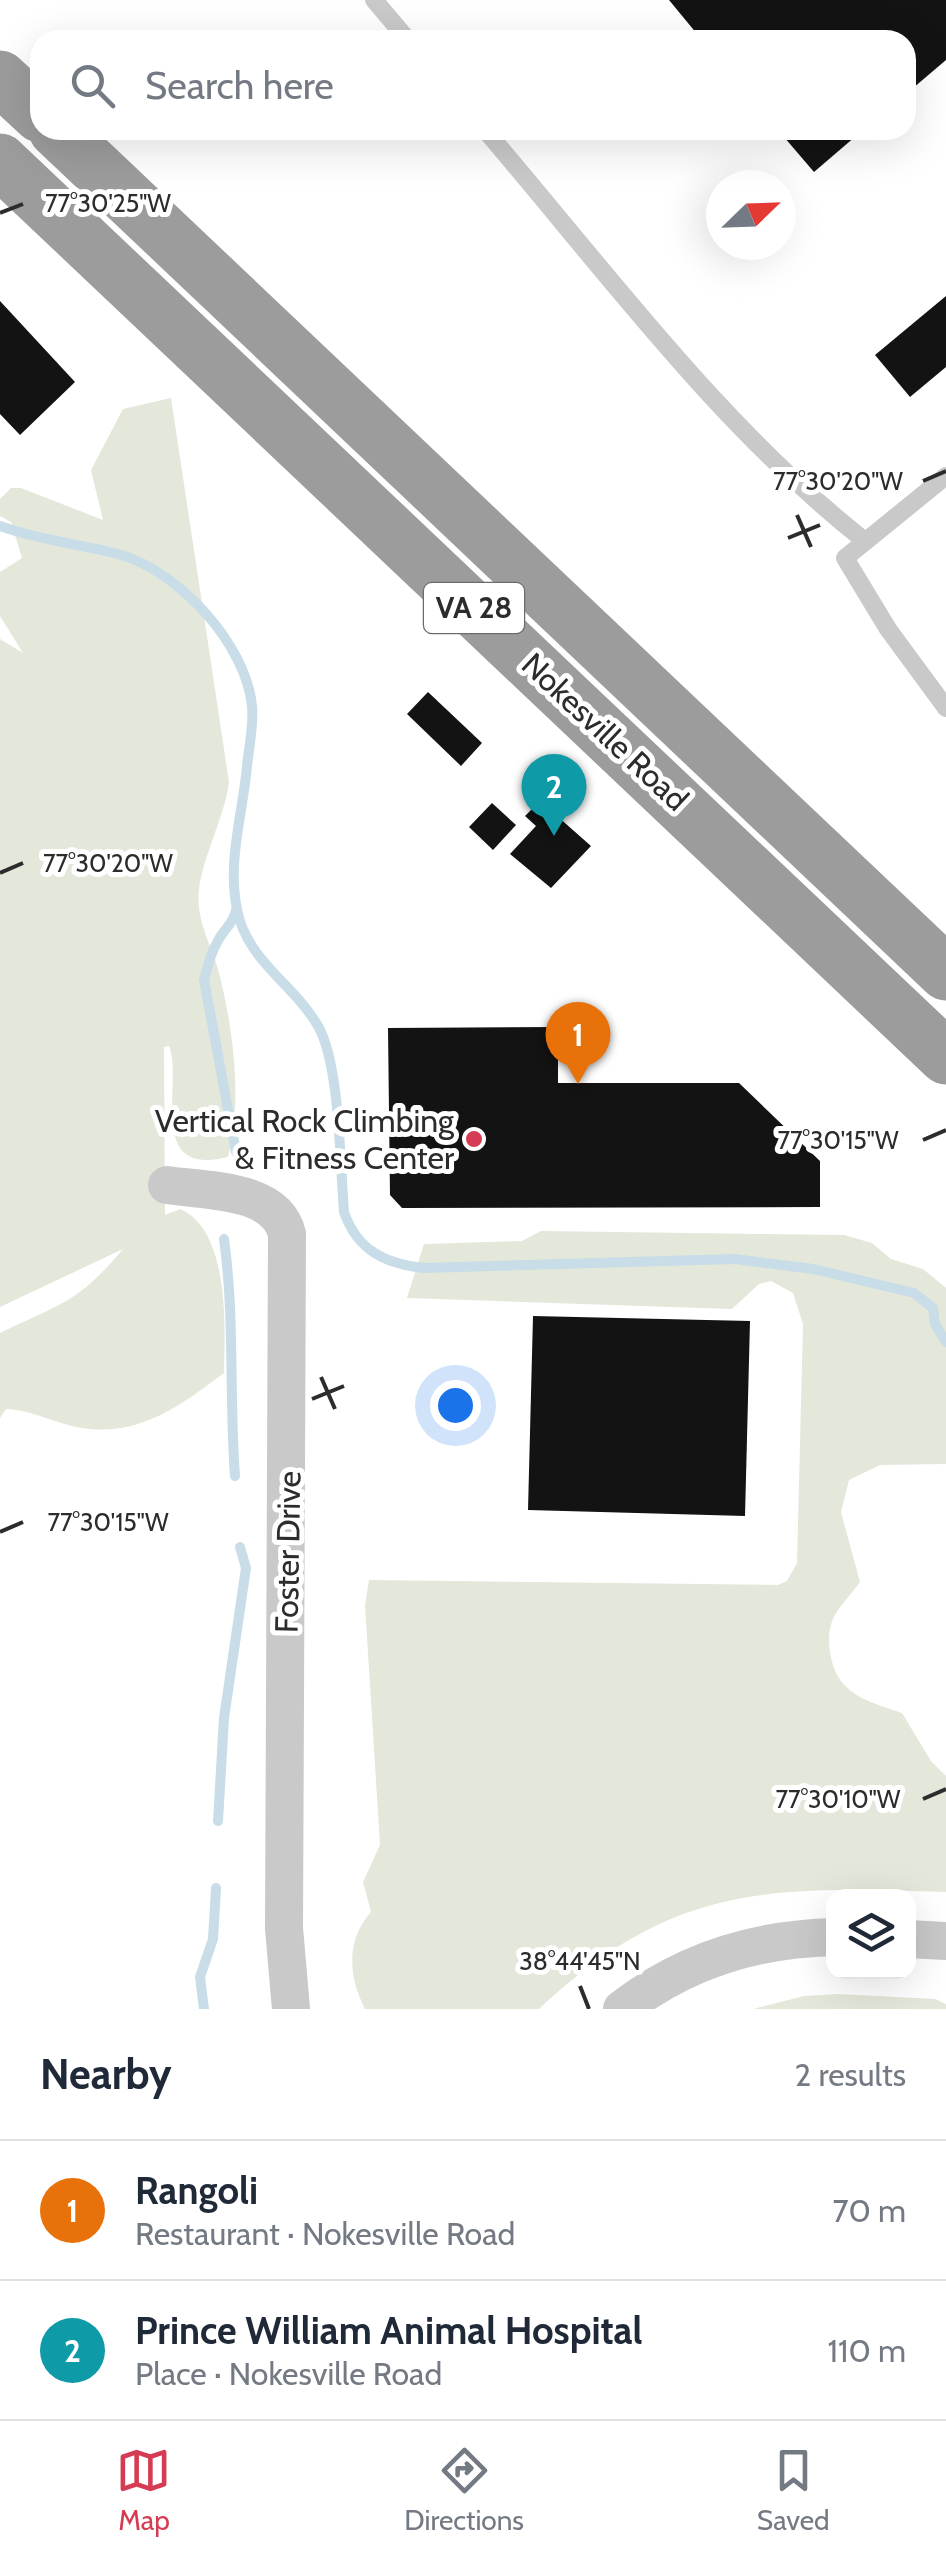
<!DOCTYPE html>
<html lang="en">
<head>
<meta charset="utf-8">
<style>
  :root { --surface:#fff; --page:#f2f2f3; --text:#1f2937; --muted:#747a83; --line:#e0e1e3; --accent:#d53c53 }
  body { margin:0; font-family:Cabin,sans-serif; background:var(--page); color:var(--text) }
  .controls { position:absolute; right:30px; bottom:30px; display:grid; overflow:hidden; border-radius:20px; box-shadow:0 10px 40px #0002 }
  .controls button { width:90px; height:90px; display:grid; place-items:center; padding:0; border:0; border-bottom:2px solid var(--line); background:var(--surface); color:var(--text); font:50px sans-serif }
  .compass { position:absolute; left:706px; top:170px; width:90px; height:90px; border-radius:50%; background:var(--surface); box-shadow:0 10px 40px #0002; rotate:67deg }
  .you { position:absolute; left:455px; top:1405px; width:35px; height:35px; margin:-25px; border:8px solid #fff; border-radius:50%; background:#1a73e8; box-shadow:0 0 0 15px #1a73e833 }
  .badge { display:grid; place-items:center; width:65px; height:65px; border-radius:50%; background:var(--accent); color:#fff; font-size:32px; font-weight:700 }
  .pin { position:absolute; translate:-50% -82px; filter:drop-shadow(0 2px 5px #0008) }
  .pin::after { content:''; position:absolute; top:52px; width:35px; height:30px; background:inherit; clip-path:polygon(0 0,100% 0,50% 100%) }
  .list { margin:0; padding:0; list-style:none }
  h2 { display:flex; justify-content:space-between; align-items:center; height:130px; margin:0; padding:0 40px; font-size:42px }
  h2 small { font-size:32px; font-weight:400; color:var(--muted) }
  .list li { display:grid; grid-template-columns:65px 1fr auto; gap:30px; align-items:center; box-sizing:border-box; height:140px; padding:0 40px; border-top:2px solid var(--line) }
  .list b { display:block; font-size:38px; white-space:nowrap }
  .list p { margin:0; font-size:32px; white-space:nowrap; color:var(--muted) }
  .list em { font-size:32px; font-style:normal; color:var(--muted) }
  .icon { flex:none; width:55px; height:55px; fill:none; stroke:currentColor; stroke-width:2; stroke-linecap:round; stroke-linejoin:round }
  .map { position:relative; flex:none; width:946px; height:2009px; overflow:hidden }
  .search { position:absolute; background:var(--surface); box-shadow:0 10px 40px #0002; left:30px; right:30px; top:30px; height:110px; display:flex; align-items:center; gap:25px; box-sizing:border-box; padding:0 35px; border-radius:30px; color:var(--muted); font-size:38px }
  .sheet { height:410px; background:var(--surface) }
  nav { display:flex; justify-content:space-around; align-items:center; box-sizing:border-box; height:140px; border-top:2px solid var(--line); background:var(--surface); font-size:28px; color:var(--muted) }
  nav a { display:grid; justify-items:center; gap:5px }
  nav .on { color:var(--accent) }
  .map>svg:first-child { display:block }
  .green { fill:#e3e8da }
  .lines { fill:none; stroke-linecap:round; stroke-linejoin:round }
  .stream { stroke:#c8dde7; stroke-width:10 }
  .building { fill:#131313 }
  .service { stroke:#c9c9c9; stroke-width:18 }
  .minor { stroke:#c9c9c9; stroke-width:38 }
  .trunk { stroke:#9c9c9c; stroke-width:55 }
  .ticks { fill:none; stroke:#2c2c2c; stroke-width:4 }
  .poi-dot { fill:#d53c53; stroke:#fff; stroke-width:4 }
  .labels { text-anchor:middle; stroke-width:10; stroke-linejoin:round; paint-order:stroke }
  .shield { fill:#fff; stroke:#6b6b6b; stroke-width:2.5 }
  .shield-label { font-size:30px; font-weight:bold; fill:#2c2c2c }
  .street-label { font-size:32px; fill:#2c2c2c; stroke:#fff }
  .poi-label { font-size:32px; fill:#2c2c2c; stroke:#fff; text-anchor:end }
  .ticks-label { font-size:25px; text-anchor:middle; fill:#2c2c2c; stroke:#fff; stroke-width:10; stroke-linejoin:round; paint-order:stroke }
</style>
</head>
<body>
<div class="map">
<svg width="946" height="2009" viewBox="0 0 946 2009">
  <rect width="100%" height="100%" fill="#fff"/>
  <g class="green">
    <path d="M171,398L229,782C224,823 194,871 199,908C202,933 216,956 221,981C234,1035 242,1104 228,1157C144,1178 184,1082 169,1046L164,1047L165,1215L180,1209C230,1230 225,1328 224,1373C181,1405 140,1437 82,1428C56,1424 33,1410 6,1409L0,1418V1333C61,1303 77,1304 123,1249L0,1307V639L23,653L0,616V572L22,558L11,522L0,516V499L11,488H21L103,520L91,470L123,409Z"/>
    <path d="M541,1231L844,1235L872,1243L891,1259L923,1269L946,1288V1464L880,1465L849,1480L841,1512L860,1582C853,1592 843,1602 836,1613C829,1625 828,1638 830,1651C835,1694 867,1701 902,1713L931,1761L946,1776V1892C770,1887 675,1882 539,2009H365C348,1976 346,1940 371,1912L363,1882L380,1845L365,1605L369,1580L778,1585L787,1581L797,1563L803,1324L793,1293L771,1281L759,1284L732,1309L407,1298L424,1244L522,1241Z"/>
    <path d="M838,1994L935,1999L946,2004V2009H753L804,1996Z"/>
  </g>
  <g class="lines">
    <g class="stream">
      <path d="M0,526C38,540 79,544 118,554C178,570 246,644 252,706C254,724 249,747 247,766C243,813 227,861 237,909C246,960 294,984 318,1026C340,1064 340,1165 344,1212C357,1250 385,1264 424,1268L734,1259L813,1269L914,1293L933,1308L935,1324L946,1342"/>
      <path d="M236,1152L204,980C208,965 211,952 219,939C225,928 233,924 236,910"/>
      <path d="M224,1239C235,1318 229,1397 235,1476"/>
      <path d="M218,1821L224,1718L246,1568L240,1547"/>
      <path d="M204,2009L200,1977L213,1939L216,1888"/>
    </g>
  </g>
  <g class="building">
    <path d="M669,0H946V60L906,94V40H702Z"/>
    <path d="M778,130H863L814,172Z"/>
    <path d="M946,296V367L910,397L875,355Z"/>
    <path d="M0,301L75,382L20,435L0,414Z"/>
    <path d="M428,692L482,743L461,766L407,714Z"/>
    <path d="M540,801L591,846L551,888L510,854L536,826L525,816Z"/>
    <path d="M492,803L516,825L493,850L469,827Z"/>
    <path d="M558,1027V1083H739L820,1161V1207L402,1208L390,1195L388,1028Z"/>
    <path d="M533,1316L750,1321L745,1516L528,1510Z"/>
  </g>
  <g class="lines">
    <g class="service">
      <path d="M374,0L408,40"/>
      <path d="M485,130C606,271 719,426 865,541"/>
      <path d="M946,476L845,558L888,629L946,708"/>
    </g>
    <g class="minor">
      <path d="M167,1185C205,1191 276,1188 287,1234L284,1928L291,2009"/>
      <path d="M908,1939L946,1941"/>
      <path d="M622,2009C685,1960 755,1939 834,1937"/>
    </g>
    <g class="trunk">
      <path d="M0,78L40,115"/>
      <path d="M56,130L946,973"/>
      <path d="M0,161L946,1057"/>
    </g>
  </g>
  <path class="ticks" d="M0,213L23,204M923,481L946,471M797,515L811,547M788,538L820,525M0,873L23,863M923,1140L946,1130M321,1377L335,1409M312,1399L344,1386M0,1532L23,1522M923,1799L946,1789M580,1986L589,2009"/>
  <circle class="poi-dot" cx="474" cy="1139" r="10"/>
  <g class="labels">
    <rect class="shield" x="424" y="583" width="100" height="50" rx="8"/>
    <g class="shield-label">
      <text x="474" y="618">VA 28</text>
    </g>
    <g class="street-label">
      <text transform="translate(605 732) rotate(43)" y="11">Nokesville Road</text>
      <text transform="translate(288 1552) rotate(-89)" y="11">Foster Drive</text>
    </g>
    <g class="poi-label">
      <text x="454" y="1132">Vertical Rock Climbing<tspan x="454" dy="37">&amp; Fitness Center</tspan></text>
    </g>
  </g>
  <g class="ticks-label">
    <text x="108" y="212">77°30'25"W</text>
    <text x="838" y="490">77°30'20"W</text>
    <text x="108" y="872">77°30'20"W</text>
    <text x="838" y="1149">77°30'15"W</text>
    <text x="108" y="1531">77°30'15"W</text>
    <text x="838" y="1808">77°30'10"W</text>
    <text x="580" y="1970">38°44'45"N</text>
  </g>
</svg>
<div class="controls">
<button><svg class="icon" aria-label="layers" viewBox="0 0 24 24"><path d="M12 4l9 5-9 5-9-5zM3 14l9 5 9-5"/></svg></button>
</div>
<svg class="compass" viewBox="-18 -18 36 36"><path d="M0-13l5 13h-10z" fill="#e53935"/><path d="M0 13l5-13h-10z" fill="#747a83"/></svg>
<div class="you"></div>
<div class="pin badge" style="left:578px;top:1084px;background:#e8710a">1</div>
<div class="pin badge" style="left:554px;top:836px;background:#0f9aa8">2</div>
<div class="search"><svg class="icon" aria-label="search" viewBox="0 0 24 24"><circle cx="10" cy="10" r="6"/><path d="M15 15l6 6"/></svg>Search here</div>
</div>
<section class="sheet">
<h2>Nearby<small>2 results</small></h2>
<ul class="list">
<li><span class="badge" style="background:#e8710a">1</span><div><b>Rangoli</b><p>Restaurant · Nokesville Road</p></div><em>70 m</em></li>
<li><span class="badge" style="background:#0f9aa8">2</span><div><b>Prince William Animal Hospital</b><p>Place · Nokesville Road</p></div><em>110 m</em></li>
</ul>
</section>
<nav>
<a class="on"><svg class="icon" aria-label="map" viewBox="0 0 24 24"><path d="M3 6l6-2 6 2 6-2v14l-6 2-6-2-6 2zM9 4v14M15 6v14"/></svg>Map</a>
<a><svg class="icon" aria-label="directions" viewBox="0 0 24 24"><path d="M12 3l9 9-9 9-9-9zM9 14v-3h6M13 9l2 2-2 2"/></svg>Directions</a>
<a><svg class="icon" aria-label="saved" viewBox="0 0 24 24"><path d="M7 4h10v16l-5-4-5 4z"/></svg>Saved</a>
</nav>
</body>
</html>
